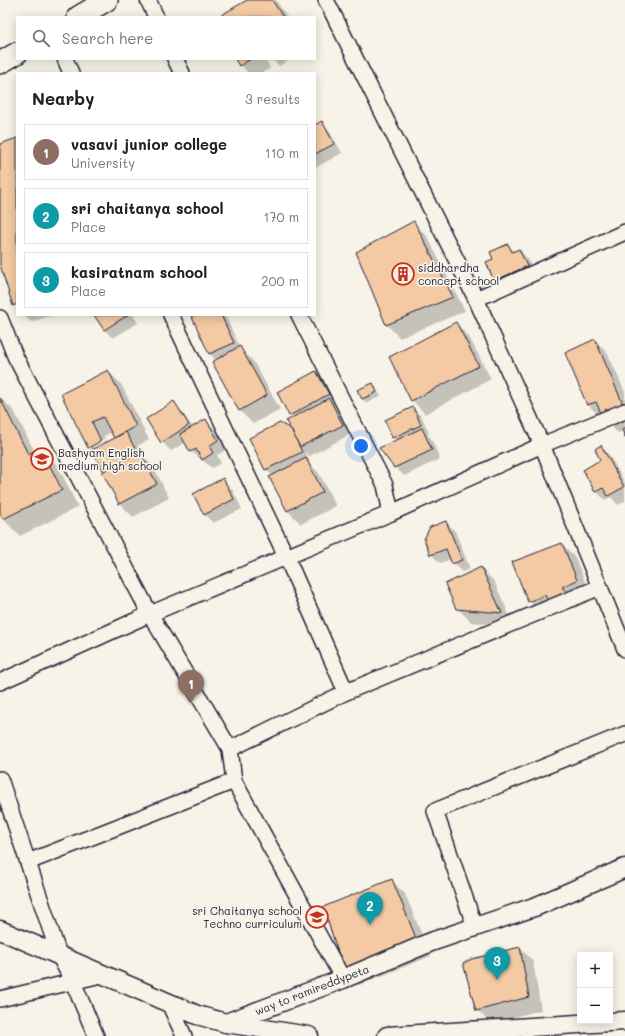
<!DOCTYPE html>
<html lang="en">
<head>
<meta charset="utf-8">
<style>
  :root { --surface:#fff; --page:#f6f6f6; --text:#202124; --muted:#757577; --line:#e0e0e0; --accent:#db2777 }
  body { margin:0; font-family:Mali,sans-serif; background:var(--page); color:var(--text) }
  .controls { position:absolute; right:12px; bottom:12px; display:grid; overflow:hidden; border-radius:0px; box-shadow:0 2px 10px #0003 }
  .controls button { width:36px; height:36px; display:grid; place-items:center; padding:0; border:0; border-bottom:1px solid var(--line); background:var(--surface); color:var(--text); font:20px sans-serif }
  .you { position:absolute; left:361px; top:446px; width:14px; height:14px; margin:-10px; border:3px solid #fff; border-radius:50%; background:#1a73e8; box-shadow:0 0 0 6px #1a73e833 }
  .badge { display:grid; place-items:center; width:26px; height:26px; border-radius:50%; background:var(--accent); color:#fff; font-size:13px; font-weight:700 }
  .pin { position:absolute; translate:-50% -33px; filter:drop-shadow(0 1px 2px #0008) }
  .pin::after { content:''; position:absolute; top:21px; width:14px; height:12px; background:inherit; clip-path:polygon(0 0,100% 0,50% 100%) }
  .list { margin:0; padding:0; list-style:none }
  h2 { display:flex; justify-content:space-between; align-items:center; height:52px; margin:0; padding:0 16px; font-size:17px }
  h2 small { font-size:13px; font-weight:400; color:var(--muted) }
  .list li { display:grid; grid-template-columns:26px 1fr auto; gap:12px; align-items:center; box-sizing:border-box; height:56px; margin:0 8px 8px; padding:0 8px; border:1px solid var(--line); border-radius:0px }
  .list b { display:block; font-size:15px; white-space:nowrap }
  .list p { margin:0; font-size:13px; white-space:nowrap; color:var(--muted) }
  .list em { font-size:13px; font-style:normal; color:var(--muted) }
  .icon { flex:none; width:22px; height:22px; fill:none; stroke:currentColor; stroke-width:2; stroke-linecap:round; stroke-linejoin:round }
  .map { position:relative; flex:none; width:625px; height:1036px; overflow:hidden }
  .search { position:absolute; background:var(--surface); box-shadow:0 2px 10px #0003; left:16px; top:16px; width:300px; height:44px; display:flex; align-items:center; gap:10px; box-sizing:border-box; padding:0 14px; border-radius:0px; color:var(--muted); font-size:15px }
  .panel { position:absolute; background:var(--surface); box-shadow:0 2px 10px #0003; left:16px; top:72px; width:300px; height:244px; border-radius:0px }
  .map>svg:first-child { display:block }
  .shadow { fill:#0003; fill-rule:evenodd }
  .building { fill:#f3caa3; stroke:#22223b }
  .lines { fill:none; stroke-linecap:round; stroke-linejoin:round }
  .minor-casing { stroke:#22223b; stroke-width:18 }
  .tertiary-casing { stroke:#22223b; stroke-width:21 }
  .secondary-casing { stroke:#22223b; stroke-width:24 }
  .minor { stroke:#f7f3e8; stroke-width:15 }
  .tertiary { stroke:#f7f3e8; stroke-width:18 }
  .secondary { stroke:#f7f3e8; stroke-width:21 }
  .labels { text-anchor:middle; stroke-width:3.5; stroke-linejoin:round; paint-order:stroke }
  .poi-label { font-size:11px; fill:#22223b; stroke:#f7f3e8; text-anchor:start }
  .street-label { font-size:11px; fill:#22223b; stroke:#f7f3e8 }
</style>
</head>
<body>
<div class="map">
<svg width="625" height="1036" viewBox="0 0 625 1036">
  <rect width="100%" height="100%" fill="#f7f3e8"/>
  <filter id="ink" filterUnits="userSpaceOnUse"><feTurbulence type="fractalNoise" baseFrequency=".025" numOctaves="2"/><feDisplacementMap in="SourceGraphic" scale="8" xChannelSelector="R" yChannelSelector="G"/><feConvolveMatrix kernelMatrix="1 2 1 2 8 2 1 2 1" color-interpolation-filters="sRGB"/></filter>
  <g filter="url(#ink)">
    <g class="shadow">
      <path d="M249,0H276L287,17H220Z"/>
      <path d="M237,59H265L270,68L262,73H248Z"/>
      <path d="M272,59H291L279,66Z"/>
      <path d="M321,123L330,132L342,153L315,168V126Z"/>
      <path d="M414,223L427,236L465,311L400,338L387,325Z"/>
      <path d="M507,245L515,252L519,250L528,259L535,275L504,289L495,280Z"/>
      <path d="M24,315H53L31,322Z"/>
      <path d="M95,315H133L138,323L113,338L104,330Z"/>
      <path d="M192,315H225L240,348L253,361L280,409L253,424L240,411L213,363L217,361L210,354Z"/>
      <path d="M456,323L469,337L491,379L425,414L412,400Z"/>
      <path d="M595,340L608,354L625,392V435L623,431L618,433L588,405L566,353Z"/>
      <path d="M108,371L121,384L149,440L137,446L144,457L153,466L169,498L133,517L120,504L104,472L105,471L95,454L89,447L62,394ZM112,432L116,439L108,443L104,436ZM105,438L106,440L93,447V445Z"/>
      <path d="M316,372L325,381L337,403L334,405L351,434L310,456L305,452L310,461L308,462L319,473L336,506L301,524L288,511L273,476L266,470L251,438L293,432L294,418L290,415Z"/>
      <path d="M372,384L381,396L367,403L362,399Z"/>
      <path d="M0,397L14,411L35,452L41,449L58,466L78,507L20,536L3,519L0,512Z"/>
      <path d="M174,403L182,412L193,428L206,421L215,429L226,450L217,455L221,463L212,468L191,451L186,442L171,451L162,442L147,420Z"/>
      <path d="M413,408L422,417L429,434L427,435L431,438L440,459L404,476L395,467L397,441L393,437Z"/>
      <path d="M601,447L610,456L625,483V501L618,505L611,497L605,500L596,491L602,460Z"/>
      <path d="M223,480L232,489L242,509L213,523L204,514Z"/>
      <path d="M446,522L455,531L470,569L462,572L451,559L440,563L431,554Z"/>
      <path d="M562,544L575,557L590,594L574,600L579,606L562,613L557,609L542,615L529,601Z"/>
      <path d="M480,568L494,581L514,626L471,622L457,608Z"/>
      <path d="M392,881L405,894L431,956L359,985L346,972Z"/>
      <path d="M520,948L533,961L541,1010L490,1023L477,1010Z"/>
    </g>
    <g class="building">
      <path d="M247,0H272L283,17H218Z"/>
      <path d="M235,59H251L239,66Z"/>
      <path d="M322,121L334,144L315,154V125Z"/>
      <path d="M17,138V304L13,306L0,265V144Z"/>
      <path d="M414,221L453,297L386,325L356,252Z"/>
      <path d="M508,244L512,252L519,249L527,266L494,281L486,262L493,259L490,252Z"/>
      <path d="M94,315H128L104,330Z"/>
      <path d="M191,315H221L234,343L209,354Z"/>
      <path d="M456,322L479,366L411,401L389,357Z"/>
      <path d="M595,339L625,409L604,420L596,402L587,405L565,353Z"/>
      <path d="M240,346L267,395L239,411L212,362Z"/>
      <path d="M108,370L136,426L114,438L103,417L92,422L101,441L88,448L61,394Z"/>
      <path d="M316,371L329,394L289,416L277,392Z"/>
      <path d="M373,383L377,392L362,399L357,390Z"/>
      <path d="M0,398L28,454L41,448L62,490L3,519L0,514Z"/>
      <path d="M329,398L343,425L300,447L286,421Z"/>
      <path d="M174,401L189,425L161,443L146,419Z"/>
      <path d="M413,407L421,425L392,438L385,420Z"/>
      <path d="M206,419L218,440L209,446L213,453L202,460L196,449L190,452L180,434Z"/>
      <path d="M280,423L291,429L302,452L265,470L249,438Z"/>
      <path d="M625,427V438L622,429Z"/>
      <path d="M422,428L432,450L394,468L379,448Z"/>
      <path d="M126,432L137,452L103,470L92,450Z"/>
      <path d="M601,445L624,487L608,496L603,488L595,492L583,470L600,460L595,449Z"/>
      <path d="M140,452L157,484L119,504L102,472Z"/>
      <path d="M306,458L323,492L287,511L269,477Z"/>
      <path d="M223,478L234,499L204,515L193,494Z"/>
      <path d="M446,521L462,560L452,564L446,549L430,555L424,539L430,527Z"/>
      <path d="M562,543L577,580L562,587L567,593L548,601L545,595L528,602L512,562Z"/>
      <path d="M481,567L502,613L456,609L445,584Z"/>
      <path d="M392,879L418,943L345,973L323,907Z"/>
      <path d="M520,947L529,997L476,1011L463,963L472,959Z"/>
    </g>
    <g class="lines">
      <g class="minor-casing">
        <g id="minor">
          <path d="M148,0L156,17"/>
          <path d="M326,0L476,299L542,445L625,649"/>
          <path d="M65,59L71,73"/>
          <path d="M175,59L182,73"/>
          <path d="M476,299L625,232"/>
          <path d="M171,315L286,556L346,692"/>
          <path d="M299,315L385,485L391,513"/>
          <path d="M0,318L15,356L150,614L230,749L234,781L343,979"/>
          <path d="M0,682L150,614L391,513L542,445L625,411"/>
          <path d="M230,749L346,692L600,587"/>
          <path d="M0,779L59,955L73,982L96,1036"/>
          <path d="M28,862L234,781"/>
          <path d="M475,927L435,811L625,734"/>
          <path d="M0,999L105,974"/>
          <path d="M169,1003L184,1036"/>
        </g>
      </g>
      <g class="tertiary-casing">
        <g id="tertiary">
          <path d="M0,930L197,1015L226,1023L343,979L431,942L537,906L625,868"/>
          <path d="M226,1023L309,1036"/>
          <path d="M387,1036L625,1021"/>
        </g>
      </g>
      <g class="secondary-casing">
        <g id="secondary">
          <path d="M78,17L107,0"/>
          <path d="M0,63L17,53"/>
        </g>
      </g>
      <use href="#minor" class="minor"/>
      <use href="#tertiary" class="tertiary"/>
      <use href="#secondary" class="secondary"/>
    </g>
  </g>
  <defs>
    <g id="building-ring" transform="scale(1.15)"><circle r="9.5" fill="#f7f3e8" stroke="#c8321e" stroke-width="1.5"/><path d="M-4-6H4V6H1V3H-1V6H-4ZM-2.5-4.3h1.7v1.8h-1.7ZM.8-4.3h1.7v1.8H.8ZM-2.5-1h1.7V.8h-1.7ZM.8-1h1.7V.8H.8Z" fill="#c8321e"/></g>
    <g id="school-ring" transform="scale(1.15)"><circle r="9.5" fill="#f7f3e8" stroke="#c8321e" stroke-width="1.5"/><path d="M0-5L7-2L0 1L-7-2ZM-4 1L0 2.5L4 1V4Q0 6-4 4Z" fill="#c8321e"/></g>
  </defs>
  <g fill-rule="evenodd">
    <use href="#building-ring" x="403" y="274"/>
    <use href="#school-ring" x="42" y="459"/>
    <use href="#school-ring" x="317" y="917"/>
  </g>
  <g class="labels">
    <g class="poi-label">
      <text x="418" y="272">siddhardha<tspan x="418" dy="13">concept school</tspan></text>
      <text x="58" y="457">Bashyam English<tspan x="58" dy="13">medium high school</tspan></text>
      <text x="302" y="915" text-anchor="end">sri Chaitanya school<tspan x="302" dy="13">Techno curriculum</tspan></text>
    </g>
    <g class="street-label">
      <text transform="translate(312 990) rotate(-21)" y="4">way to ramireddypeta</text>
    </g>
  </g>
</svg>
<div class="controls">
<button>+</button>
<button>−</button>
</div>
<div class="you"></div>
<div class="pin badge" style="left:191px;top:703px;background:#8d6e63">1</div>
<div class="pin badge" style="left:370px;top:925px;background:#0f9aa8">2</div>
<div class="pin badge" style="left:497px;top:980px;background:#0f9aa8">3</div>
<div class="search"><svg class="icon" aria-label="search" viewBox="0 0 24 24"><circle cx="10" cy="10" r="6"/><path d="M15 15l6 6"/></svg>Search here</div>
<section class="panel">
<h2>Nearby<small>3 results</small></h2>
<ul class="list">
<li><span class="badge" style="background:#8d6e63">1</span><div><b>vasavi junior college</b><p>University</p></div><em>110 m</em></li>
<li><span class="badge" style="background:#0f9aa8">2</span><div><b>sri chaitanya school</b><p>Place</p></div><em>170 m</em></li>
<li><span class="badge" style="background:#0f9aa8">3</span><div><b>kasiratnam school</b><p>Place</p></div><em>200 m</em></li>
</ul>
</section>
</div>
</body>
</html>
